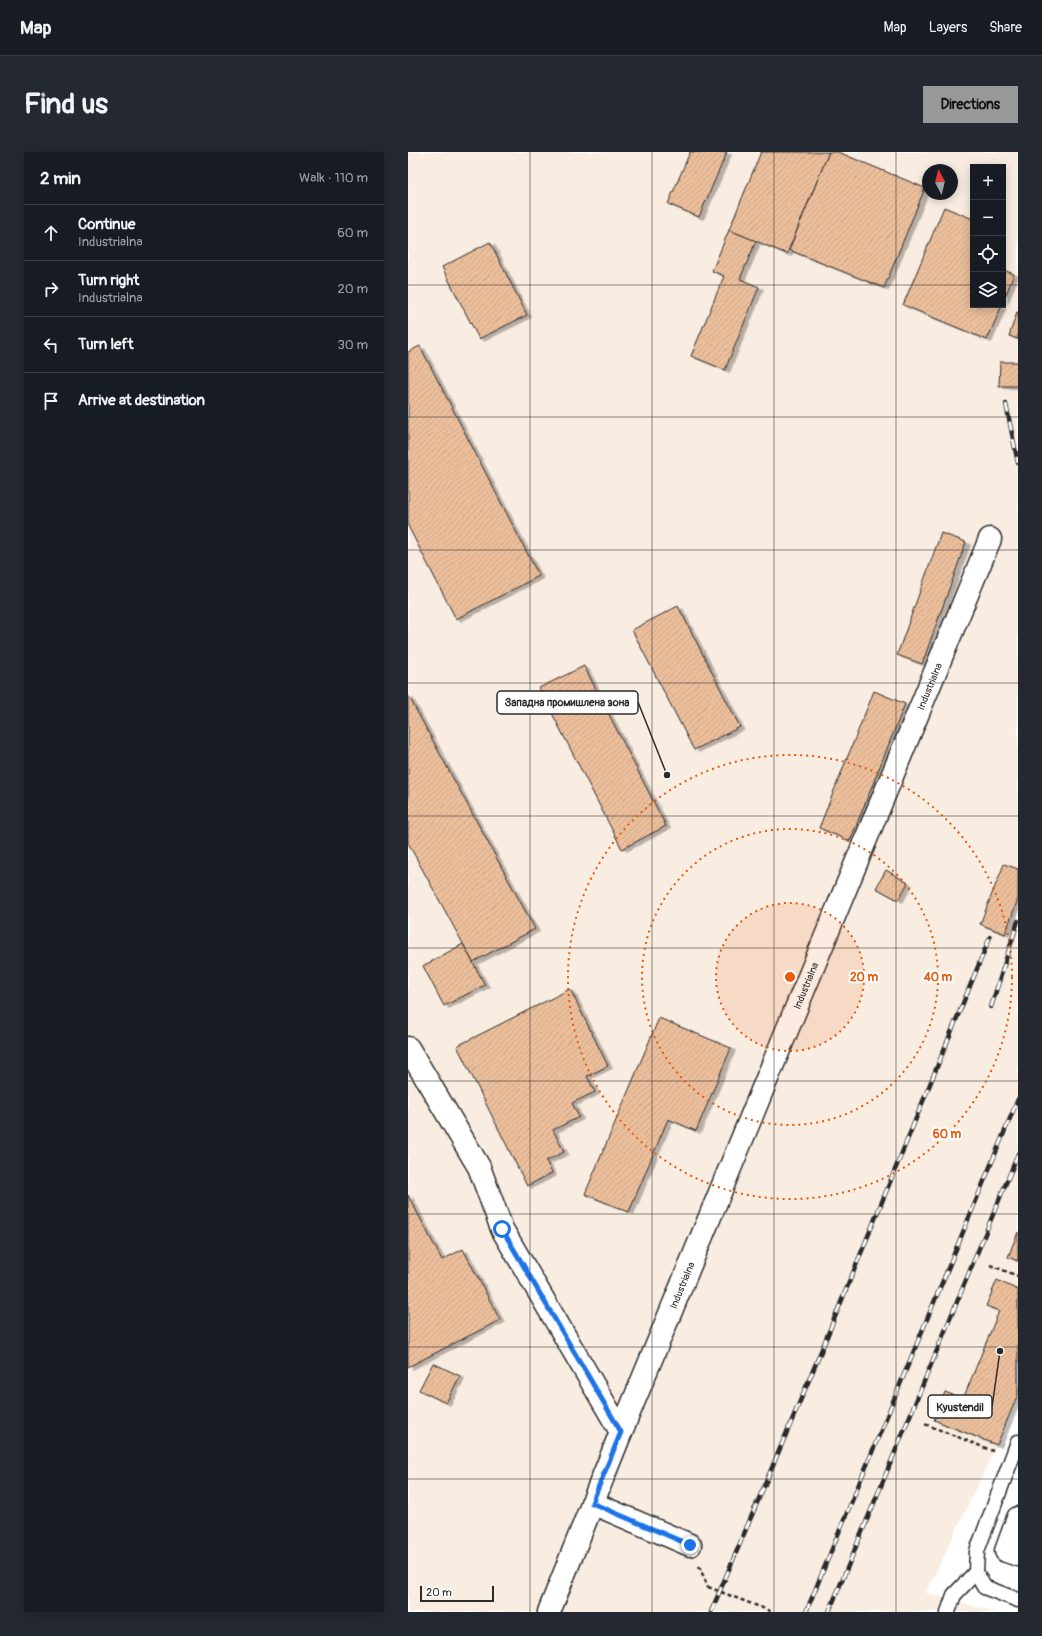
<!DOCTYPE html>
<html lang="en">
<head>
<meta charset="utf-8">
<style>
  :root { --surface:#171b24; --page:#242831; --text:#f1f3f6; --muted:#9ea1a6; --line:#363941; --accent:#98999b }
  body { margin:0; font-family:Pangolin,sans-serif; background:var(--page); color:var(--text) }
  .controls { position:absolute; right:12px; top:12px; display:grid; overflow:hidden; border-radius:0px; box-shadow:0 2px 10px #0003 }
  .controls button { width:36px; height:36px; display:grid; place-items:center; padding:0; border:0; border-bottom:1px solid var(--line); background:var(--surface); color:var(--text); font:20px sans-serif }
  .compass { position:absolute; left:514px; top:12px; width:36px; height:36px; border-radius:50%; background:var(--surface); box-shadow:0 2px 10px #0003; rotate:353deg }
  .scale { position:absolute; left:12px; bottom:10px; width:74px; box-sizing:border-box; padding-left:4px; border:2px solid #2b2b2b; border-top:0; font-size:11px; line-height:14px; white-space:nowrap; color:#2b2b2b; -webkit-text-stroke:3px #fff; paint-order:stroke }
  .stop { position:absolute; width:12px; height:12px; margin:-9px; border:3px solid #1a73e8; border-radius:50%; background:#fff }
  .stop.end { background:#1a73e8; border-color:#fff; box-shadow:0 1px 4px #0008 }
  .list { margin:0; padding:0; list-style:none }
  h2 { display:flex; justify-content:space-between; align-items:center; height:52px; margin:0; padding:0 16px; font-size:17px }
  h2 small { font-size:13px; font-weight:400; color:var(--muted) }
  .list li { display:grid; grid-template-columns:26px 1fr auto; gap:12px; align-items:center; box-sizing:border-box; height:56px; padding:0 16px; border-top:1px solid var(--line) }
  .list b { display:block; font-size:15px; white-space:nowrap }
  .list p { margin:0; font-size:13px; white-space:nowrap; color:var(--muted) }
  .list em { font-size:13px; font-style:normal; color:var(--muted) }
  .icon { flex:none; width:22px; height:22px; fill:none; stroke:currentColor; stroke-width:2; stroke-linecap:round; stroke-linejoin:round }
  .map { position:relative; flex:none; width:610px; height:1460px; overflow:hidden; border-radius:0px }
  header { display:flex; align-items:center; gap:24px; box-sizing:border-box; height:56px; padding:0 20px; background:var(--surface); border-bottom:1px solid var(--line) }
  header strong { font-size:19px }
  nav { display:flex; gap:22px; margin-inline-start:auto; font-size:14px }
  .intro { display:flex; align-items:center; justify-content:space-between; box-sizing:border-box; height:96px; padding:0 24px }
  h1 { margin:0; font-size:28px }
  .button { padding:10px 18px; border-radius:0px; background:var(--accent); color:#111; font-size:14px; font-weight:700 }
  main { display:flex; gap:24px; padding:0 24px }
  aside { flex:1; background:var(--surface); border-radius:0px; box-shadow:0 2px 10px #0003 }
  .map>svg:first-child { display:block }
  .built { fill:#f9ece1; fill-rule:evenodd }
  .building { fill:url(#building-hatch); stroke:#2b2b2b; filter:url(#shadow) }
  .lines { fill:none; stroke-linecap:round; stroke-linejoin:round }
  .lane-casing { stroke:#2b2b2b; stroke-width:17 }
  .street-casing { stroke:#2b2b2b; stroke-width:25 }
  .path { stroke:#2b2b2b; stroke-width:2.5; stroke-dasharray:4 3; stroke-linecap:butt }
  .lane { stroke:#fff; stroke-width:14 }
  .street { stroke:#fff; stroke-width:22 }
  .rail-casing { stroke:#2b2b2b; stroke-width:4.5 }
  .rail { stroke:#fff; stroke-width:3; stroke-dasharray:9; stroke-linecap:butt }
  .path-bridge { stroke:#2b2b2b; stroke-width:2.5; stroke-dasharray:4 3; stroke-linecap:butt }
  .route { stroke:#1a73e8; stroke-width:5 }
  .grid { fill:none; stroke:#2b2b2b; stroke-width:1; stroke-opacity:0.55 }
  .ring { fill:none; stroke:#e8590c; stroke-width:2; stroke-dasharray:2 4 }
  .labels { text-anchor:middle; stroke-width:4; stroke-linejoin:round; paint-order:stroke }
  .street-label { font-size:10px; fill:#2b2b2b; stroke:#fff }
  .centre { fill:#e8590c; stroke:#fff; stroke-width:2 }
  .ring-label { font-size:12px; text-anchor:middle; font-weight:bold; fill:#e8590c; stroke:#fff; stroke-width:4; stroke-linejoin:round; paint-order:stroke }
  .leader { fill:none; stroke:#2b2b2b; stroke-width:1.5 }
  .callout-dot { fill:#2b2b2b; stroke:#fff; stroke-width:1.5 }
  .callout { fill:#fff; stroke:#2b2b2b; stroke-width:1.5 }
  .callout-label { font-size:11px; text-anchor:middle; font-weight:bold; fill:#2b2b2b }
</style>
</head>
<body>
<header>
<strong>Map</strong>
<nav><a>Map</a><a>Layers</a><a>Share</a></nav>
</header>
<div class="intro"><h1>Find us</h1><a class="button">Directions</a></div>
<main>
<aside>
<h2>2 min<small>Walk · 110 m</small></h2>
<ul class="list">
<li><svg class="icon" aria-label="ahead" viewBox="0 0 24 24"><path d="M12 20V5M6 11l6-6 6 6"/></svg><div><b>Continue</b><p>Industrialna</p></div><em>60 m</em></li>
<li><svg class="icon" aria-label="right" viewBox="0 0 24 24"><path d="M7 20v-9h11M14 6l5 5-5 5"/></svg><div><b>Turn right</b><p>Industrialna</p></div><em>20 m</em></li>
<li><svg class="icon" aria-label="left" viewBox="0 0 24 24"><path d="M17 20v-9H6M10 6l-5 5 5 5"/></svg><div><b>Turn left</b></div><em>30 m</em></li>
<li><svg class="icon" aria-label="arrive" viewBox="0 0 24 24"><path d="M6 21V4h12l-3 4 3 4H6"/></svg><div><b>Arrive at destination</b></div></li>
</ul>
</aside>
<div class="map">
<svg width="610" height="1460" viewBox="0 0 610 1460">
  <defs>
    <pattern id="building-hatch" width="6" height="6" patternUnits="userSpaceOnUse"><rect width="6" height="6" fill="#ecbf9c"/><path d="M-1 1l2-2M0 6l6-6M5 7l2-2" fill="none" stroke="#cba487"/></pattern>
    <filter id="shadow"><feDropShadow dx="4.5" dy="2.5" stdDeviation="0" flood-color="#0004"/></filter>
  </defs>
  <rect width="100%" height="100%" fill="#fff"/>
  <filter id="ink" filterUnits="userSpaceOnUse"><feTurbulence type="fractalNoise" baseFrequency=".025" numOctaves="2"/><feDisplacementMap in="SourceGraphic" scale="8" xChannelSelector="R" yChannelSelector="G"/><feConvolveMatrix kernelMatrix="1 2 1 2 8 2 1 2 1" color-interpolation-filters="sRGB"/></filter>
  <g filter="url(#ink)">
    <path class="built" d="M0,0H610V1242L589,1293L518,1441L587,1460H0ZM565,15H595V153H565ZM520,18H544V42H520Z"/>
    <g class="building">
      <path d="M282,0H319L291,65L260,52Z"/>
      <path d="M353,0H421L379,102L321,78Z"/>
      <path d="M421,0H430L517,36L476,136L381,98Z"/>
      <path d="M536,55L565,67V153H594L579,188L495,153Z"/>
      <path d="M321,78L348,89L332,127L351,135L317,218L283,204L316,124L304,119Z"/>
      <path d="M82,90L119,163L71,187L34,115Z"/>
      <path d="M595,118L606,122L595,150Z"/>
      <path d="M609,160H610V187L601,184Z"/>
      <path d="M12,194L131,424L48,467L0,374V200Z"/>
      <path d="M592,210H610V234H591Z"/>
      <path d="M533,381L558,390L514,512L489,503Z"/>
      <path d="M270,454L332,575L286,598L224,478Z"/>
      <path d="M176,514L258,674L214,697L131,536Z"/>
      <path d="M466,539L497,552L442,689L411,676Z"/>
      <path d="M0,543L127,777L65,810L0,691Z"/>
      <path d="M596,712L610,717V747L597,782L572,772Z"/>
      <path d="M478,718L500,731L490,748L468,736Z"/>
      <path d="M55,792L77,833L36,854L15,814Z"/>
      <path d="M162,837L200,914L179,924L187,940L164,951L171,965L145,978L156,1000L138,1009L144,1021L119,1034L49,894Z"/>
      <path d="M251,866L323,896L288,979L260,967L221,1060L177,1042Z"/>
      <path d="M0,1043L34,1108L55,1097L92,1168L0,1215Z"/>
      <path d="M610,1080V1109L600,1105Z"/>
      <path d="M589,1128L610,1138V1242L589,1293L526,1268L537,1240L555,1247L591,1159L578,1154Z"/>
      <path d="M25,1211L52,1224L38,1251L11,1238Z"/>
    </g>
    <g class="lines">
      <g class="lane-casing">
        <g id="lane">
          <path d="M610,1290L569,1399L568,1420L576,1435L610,1448"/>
          <path d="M540,1460L546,1443L568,1420"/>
        </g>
      </g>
      <g class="street-casing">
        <g id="street">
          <path d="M0,896L71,1015L94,1077L213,1280L141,1460"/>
          <path id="s1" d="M213,1280L582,387"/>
          <path d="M184,1351L282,1393"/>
          <path d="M610,1366L598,1399L610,1403"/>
        </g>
      </g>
      <g class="path">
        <path d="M582,1113L610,1124"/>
        <path d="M517,1272L585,1299"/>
        <path d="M291,1414L300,1435"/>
      </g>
      <use href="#lane" class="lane"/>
      <use href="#street" class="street"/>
      <g class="rail-casing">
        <g id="rail">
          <path d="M598,252L610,311"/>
          <path d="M583,855L610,769"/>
          <path d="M303,1460L409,1209L582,785"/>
          <path d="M398,1460L610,947"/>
          <path d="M421,1460L610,1002"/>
        </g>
      </g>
      <use href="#rail" class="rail"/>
      <path class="path-bridge" d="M300,1435L365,1460"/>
    </g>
  </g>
  <g class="lines" filter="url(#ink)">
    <path class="route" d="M94,1077L213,1280L184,1351L282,1393"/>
  </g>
  <path class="grid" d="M122,0V1460M244,0V1460M366,0V1460M488,0V1460M0,133H565M595,133H610M0,265H610M0,398H610M0,531H610M0,664H610M0,796H610M0,929H610M0,1062H610M0,1195H610M0,1327H610"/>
  <circle cx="382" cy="825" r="74" fill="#e8590c" fill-opacity=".12"/>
  <g class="ring">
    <circle cx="382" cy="825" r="74"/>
    <circle cx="382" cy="825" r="148"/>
    <circle cx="382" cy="825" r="222"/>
  </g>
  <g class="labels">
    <g class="street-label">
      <text dy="4" stroke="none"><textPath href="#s1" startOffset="807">Industrialna</textPath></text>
      <text dy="4" stroke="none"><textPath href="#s1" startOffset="483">Industrialna</textPath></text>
      <text dy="4" stroke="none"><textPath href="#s1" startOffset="159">Industrialna</textPath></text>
    </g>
  </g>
  <circle cx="382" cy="825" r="6" class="centre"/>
  <g class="ring-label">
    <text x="456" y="829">20 m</text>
    <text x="530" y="829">40 m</text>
    <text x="539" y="986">60 m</text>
  </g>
  <path class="leader" d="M259 623L230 550M592 1199L584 1255"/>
  <g class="callout-dot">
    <circle cx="259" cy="623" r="4"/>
    <circle cx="592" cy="1199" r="4"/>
  </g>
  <g class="callout">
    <rect x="89" y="539" width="141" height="23" rx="4"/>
    <rect x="520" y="1243" width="64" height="23" rx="4"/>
  </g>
  <g class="callout-label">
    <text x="159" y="554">Западна промишлена зона</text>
    <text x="552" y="1259">Kyustendil</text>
  </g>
</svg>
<div class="controls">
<button>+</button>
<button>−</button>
<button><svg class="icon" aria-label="locate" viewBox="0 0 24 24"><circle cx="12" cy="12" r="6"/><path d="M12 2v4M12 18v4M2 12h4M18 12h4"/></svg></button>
<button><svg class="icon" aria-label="layers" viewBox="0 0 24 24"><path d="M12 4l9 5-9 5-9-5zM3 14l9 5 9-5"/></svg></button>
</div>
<svg class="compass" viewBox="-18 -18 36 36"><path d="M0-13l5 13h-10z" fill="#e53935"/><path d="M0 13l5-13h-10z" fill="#9ea1a6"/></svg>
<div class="scale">20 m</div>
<div class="stop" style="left:94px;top:1077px"></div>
<div class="stop end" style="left:282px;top:1393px"></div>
</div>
</main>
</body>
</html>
